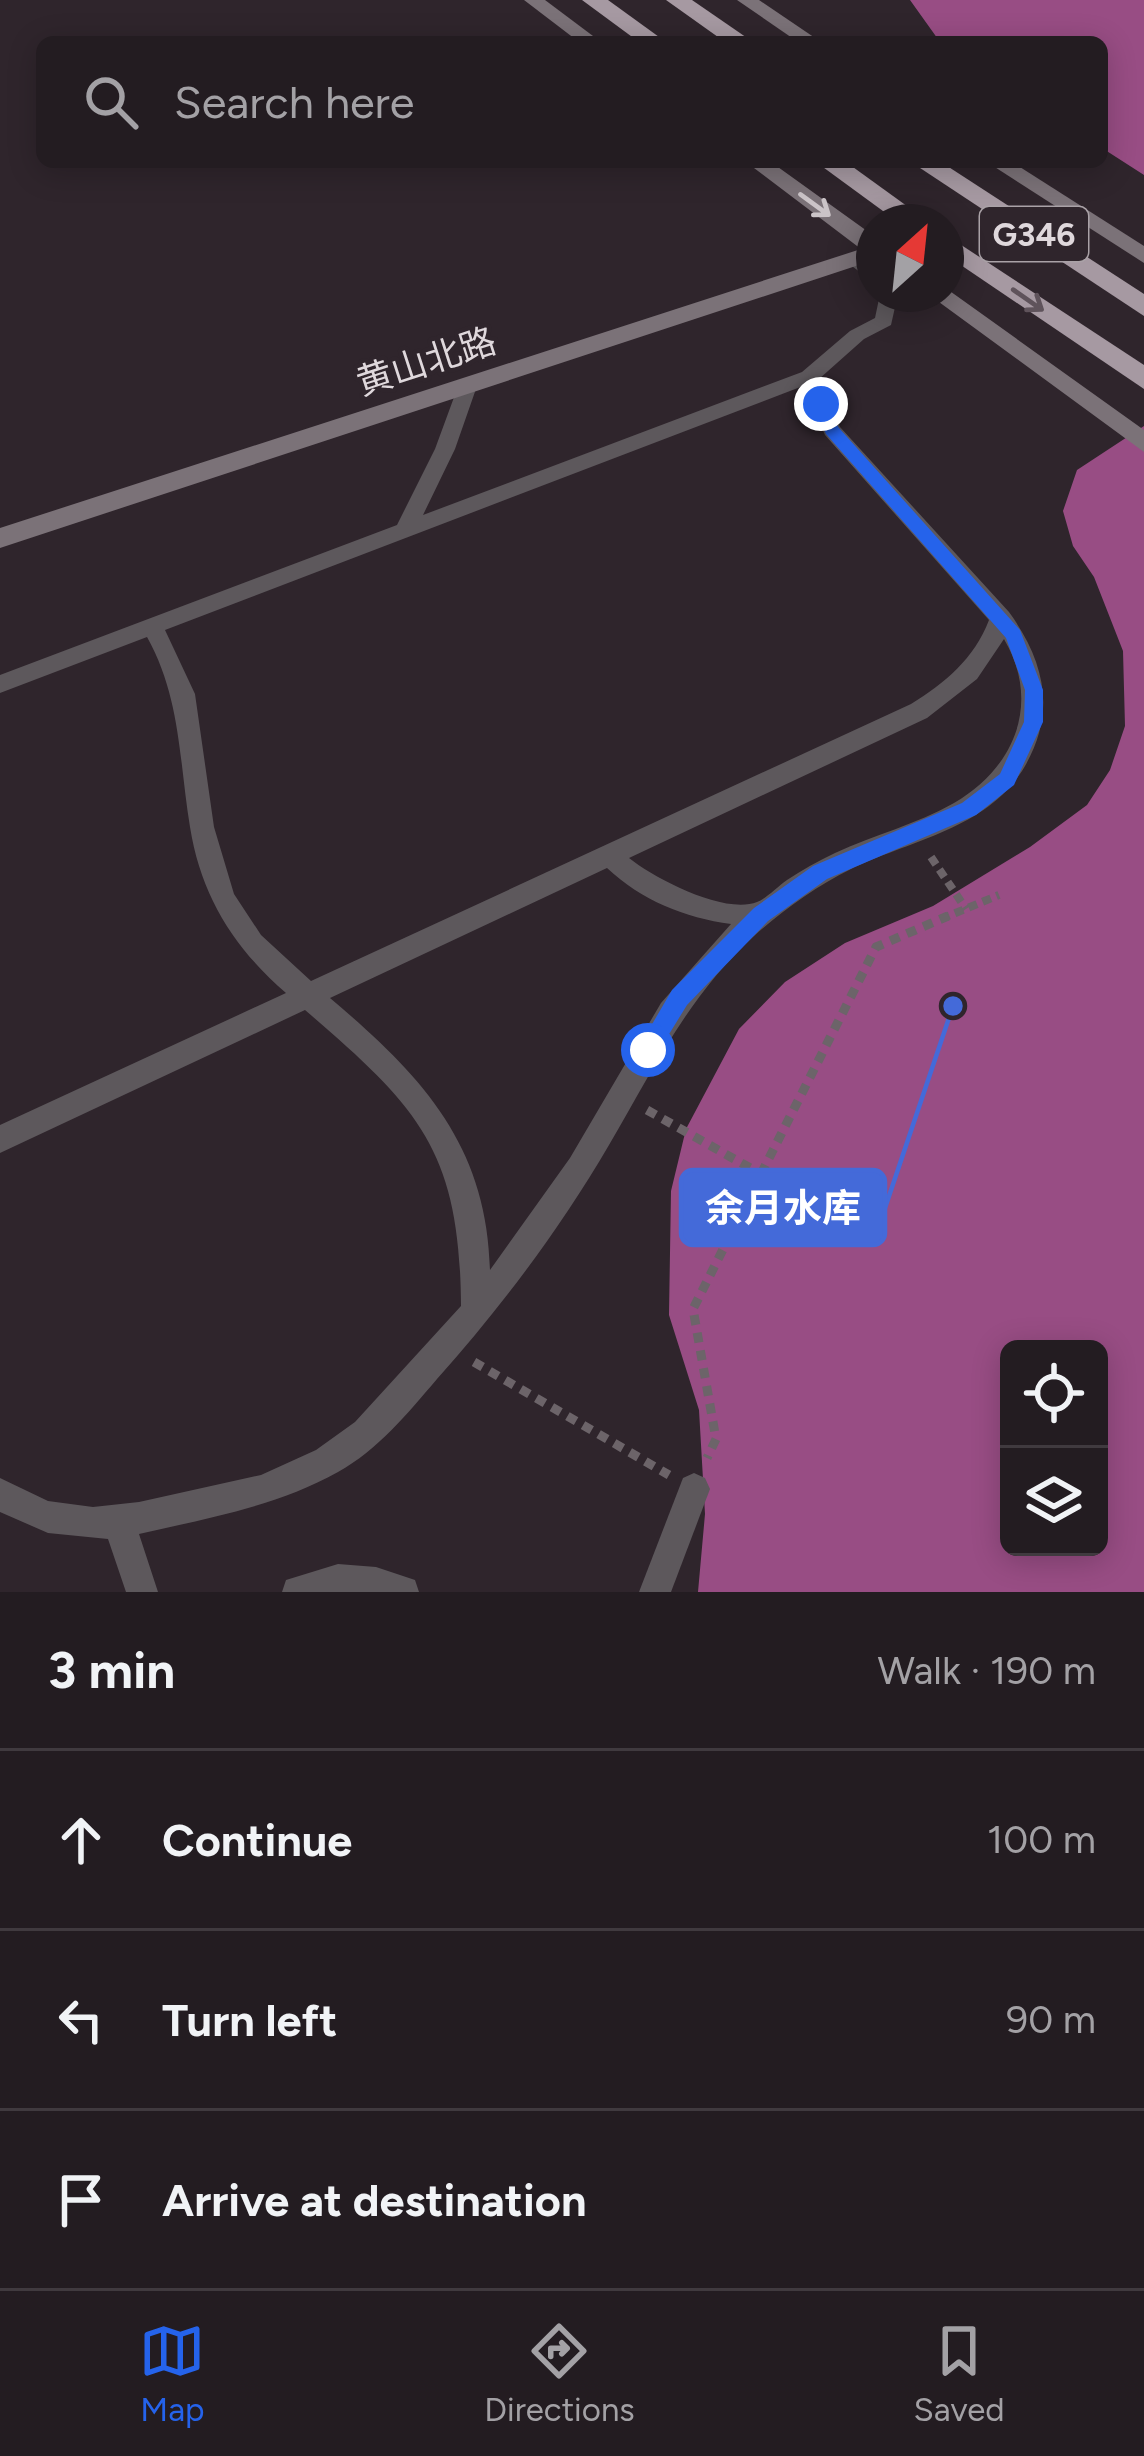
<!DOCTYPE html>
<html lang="en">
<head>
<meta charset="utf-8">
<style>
  :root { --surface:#231c21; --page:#2b252a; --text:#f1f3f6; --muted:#a3a1a5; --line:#403a3f; --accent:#2563eb }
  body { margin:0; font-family:Figtree,"Noto Sans SC",sans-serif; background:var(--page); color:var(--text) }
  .controls { position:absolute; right:36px; bottom:36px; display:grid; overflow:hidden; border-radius:18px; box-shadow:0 6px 30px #0003 }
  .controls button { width:108px; height:108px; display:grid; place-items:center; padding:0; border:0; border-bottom:3px solid var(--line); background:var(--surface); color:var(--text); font:60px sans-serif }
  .compass { position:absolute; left:856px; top:204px; width:108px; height:108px; border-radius:50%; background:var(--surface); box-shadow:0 6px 30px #0003; rotate:27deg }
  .stop { position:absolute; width:36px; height:36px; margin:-27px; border:9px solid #2563eb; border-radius:50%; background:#fff }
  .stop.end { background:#2563eb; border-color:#fff; box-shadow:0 3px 12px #0008 }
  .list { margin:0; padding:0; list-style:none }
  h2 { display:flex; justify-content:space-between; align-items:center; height:156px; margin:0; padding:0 48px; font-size:51px }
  h2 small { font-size:39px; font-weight:400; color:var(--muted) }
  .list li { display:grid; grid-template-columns:78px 1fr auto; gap:36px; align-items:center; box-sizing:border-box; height:180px; padding:0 48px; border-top:3px solid var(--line) }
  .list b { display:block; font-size:45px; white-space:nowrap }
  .list em { font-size:39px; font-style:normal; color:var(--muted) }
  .icon { flex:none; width:66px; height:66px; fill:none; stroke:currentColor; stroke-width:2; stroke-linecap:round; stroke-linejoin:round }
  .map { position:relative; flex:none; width:1144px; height:1592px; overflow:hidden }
  .search { position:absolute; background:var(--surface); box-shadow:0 6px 30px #0003; left:36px; right:36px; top:36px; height:132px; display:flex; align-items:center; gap:30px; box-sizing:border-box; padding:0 42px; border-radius:18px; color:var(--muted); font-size:45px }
  .sheet { height:696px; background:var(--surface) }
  nav { display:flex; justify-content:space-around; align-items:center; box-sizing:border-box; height:168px; border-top:3px solid var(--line); background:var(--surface); font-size:33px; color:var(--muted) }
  nav a { display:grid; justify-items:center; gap:6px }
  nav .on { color:var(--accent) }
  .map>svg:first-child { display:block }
  .water { fill:#984d84; fill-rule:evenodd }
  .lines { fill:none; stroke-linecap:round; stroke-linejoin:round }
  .path-far1 { stroke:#6c6469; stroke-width:8; stroke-dasharray:9 6; stroke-linecap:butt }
  .path { stroke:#6c6469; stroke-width:9; stroke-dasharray:10 8; stroke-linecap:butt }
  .lane { fill:#5d585c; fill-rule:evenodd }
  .secondary { fill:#7b7278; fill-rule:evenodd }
  .highway { fill:#a699a2; fill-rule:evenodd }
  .oneway { stroke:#cbc4c8 }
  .oneway2 { stroke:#5f535b }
  .route { fill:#2563eb }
  .labels { text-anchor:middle; stroke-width:9; stroke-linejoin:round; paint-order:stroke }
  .shield { fill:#2f252c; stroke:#aaa2a7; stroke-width:3 }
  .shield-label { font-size:33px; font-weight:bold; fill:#dfd8dc }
  .street-label { font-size:36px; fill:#dfd8dc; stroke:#2f252c }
  .leader { fill:none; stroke:#446ad9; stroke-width:4.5 }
  .callout-dot { fill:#446ad9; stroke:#2f252c; stroke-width:4.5 }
  .callout { fill:#446ad9; stroke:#446ad9; stroke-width:4.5 }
  .callout-label { font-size:39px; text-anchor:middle; font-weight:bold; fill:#fff }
</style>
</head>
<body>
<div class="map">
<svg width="1144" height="1592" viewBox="0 0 1144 1592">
  <rect width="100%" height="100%" fill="#2f252c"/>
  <g class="water">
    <path d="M910,0H1144V175L1102,148V42H940Z"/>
    <path d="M1144,426V1592H698L705,1514L699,1410L669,1315L671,1191L686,1129L739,1029L785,982L845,943L933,906L1030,847L1087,805L1110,770L1125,726L1123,651L1094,577L1073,546L1063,511L1077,470ZM1009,1349H1099V1547H1009Z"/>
  </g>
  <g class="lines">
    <g class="path-far1">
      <path d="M931,857L966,909"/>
      <path d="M941,919L999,895"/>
    </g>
    <g class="path">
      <path d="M647,1110L761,1174L693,1309L716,1439L707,1458"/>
      <path d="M761,1174L876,947L948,916"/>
      <path d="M474,1362L669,1475"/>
    </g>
    <g class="lane">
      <path d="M854,253L874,267V283L848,263L845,259Z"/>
      <path d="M880,294H898L891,325L864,339L819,379L840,427L1009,612C1046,663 1057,715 1022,771C985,829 908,841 851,869C815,887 783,910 754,936C688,996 653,1070 609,1145C560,1229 502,1306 437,1379C408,1413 378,1450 338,1472C275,1507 208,1518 139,1534L158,1592H126L108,1539L48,1533L0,1512V1478L48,1501L93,1507L139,1502L261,1475L316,1450L355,1422L461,1306C460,1150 419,1108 305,1010L0,1153V1125L286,993C234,948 201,896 190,827C179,760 181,698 147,637L0,693V675L397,525L435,449L460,381H474L477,386L455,449L423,515L802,372L850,331L875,318ZM803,386L825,435L989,620C974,659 945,683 911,704L311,981L261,935L234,894L214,827L195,694L165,630ZM1004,639C1041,702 1016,767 954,803C917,824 874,835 835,853C818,861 802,870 787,880C777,887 767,898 757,902C724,915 654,878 629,858L927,718L977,679ZM607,868C641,900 685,918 731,924L661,1003L570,1158L490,1270C487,1144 421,1075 330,998Z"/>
      <path d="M694,1473L705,1478L710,1489L671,1592H639L683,1478Z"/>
      <path d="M338,1564L376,1567L415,1580L419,1592H282L286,1580Z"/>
    </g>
    <g class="secondary">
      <path d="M524,0H545L601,42H579Z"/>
      <path d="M737,0H759L821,42H798Z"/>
      <path d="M746,162H771L874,236V260L0,548V528L861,249Z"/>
      <path d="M987,162H1012L1144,246V263Z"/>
      <path d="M947,289L1144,430V452L928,294H946Z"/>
    </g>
    <g class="highway">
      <path d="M582,0H608L666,42H639Z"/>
      <path d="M666,0H692L753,42H725Z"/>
      <path d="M816,162H846L929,222H898Z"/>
      <path d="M911,162H941L1144,294V316Z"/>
      <path d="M946,235L1144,365V389L946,255Z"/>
    </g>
  </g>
  <defs><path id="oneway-shaft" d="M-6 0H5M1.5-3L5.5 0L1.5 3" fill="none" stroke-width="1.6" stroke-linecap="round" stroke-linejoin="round" transform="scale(3)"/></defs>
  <use class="oneway" href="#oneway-shaft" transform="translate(815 205) rotate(36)"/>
  <use class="oneway2" href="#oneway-shaft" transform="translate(1028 300) rotate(35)"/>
  <path class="route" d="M821,399L839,428L1020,630L1043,690V722L1014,785L976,815L827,879L768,921L687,1005L655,1057L648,1060L637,1050L672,990L754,908L813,866L962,803L1000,774L1024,722L1025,690L1006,638L826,434L813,404Z"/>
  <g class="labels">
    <rect class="shield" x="980" y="207" width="108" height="54" rx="9"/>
    <g class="shield-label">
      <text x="1034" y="246">G346</text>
    </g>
    <g class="street-label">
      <text transform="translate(426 361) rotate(-18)" y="13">黄山北路</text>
    </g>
  </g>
  <path class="leader" d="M953 1006L885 1208"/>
  <circle class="callout-dot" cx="953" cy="1006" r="12"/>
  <rect class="callout" x="681" y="1170" width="204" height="75" rx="12"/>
  <g class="callout-label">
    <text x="783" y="1222">余月水库</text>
  </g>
</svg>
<div class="controls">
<button><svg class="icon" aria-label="locate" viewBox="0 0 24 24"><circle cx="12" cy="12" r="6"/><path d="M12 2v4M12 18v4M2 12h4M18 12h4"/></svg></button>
<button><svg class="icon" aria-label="layers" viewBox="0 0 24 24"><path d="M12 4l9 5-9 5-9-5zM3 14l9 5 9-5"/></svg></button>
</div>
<svg class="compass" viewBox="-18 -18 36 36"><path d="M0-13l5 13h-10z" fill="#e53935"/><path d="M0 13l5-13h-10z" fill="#a3a1a5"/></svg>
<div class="stop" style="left:648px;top:1050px"></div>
<div class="stop end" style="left:821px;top:404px"></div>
<div class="search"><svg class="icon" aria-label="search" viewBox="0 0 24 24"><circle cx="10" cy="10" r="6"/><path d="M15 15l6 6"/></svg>Search here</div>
</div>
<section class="sheet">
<h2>3 min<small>Walk · 190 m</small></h2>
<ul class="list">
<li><svg class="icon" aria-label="ahead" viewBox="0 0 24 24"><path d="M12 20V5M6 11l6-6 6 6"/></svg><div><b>Continue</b></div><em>100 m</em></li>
<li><svg class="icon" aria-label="left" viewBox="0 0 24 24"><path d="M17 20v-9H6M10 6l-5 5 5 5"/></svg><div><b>Turn left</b></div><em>90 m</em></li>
<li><svg class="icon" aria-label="arrive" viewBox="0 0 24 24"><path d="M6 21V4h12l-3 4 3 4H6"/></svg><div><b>Arrive at destination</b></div></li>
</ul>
</section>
<nav>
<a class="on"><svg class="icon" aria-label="map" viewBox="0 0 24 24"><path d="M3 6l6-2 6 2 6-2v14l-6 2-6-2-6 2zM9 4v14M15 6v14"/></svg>Map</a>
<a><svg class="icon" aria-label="directions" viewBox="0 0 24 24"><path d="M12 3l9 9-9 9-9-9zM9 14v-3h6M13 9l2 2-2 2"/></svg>Directions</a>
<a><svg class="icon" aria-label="saved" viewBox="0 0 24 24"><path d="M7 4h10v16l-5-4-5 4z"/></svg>Saved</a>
</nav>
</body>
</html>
